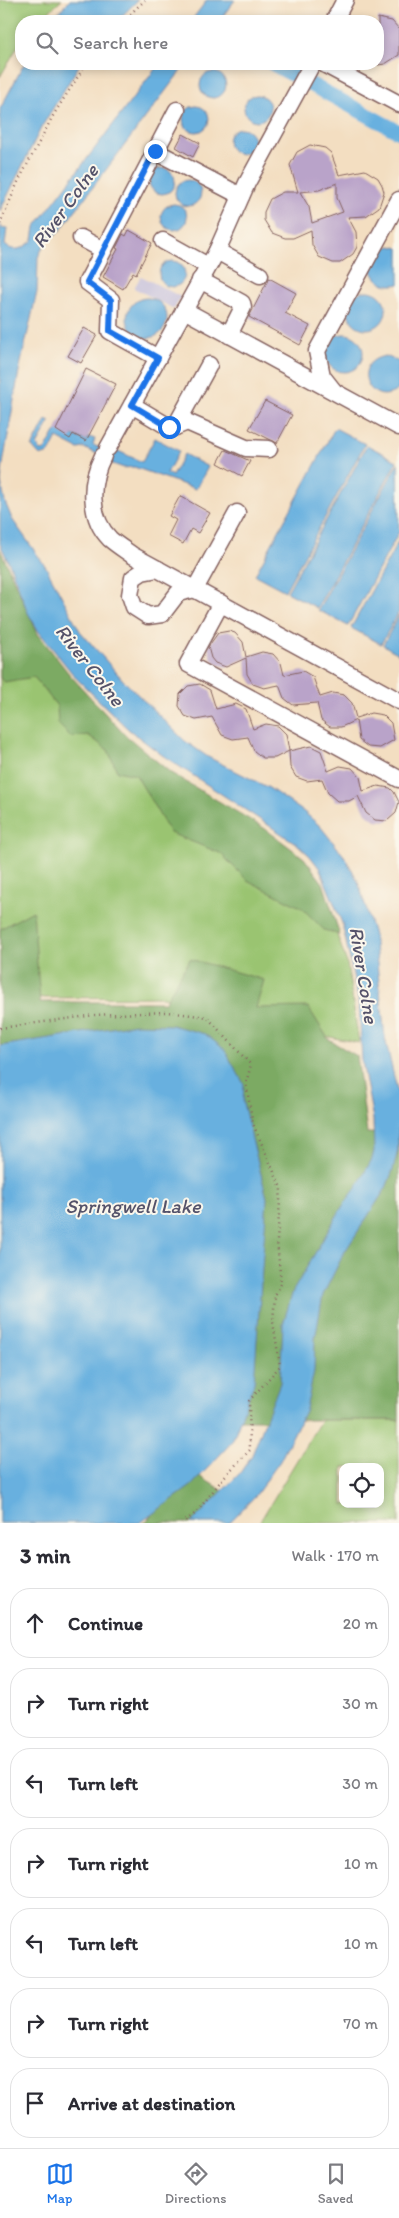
<!DOCTYPE html>
<html lang="en">
<head>
<meta charset="utf-8">
<style>
  :root { --surface:#fff; --page:#f7f7f7; --text:#2b2b33; --muted:#7c7c81; --line:#e1e1e2; --accent:#1a73e8 }
  body { margin:0; font-family:Itim,sans-serif; background:var(--page); color:var(--text) }
  .controls { position:absolute; right:15px; bottom:15px; display:grid; overflow:hidden; border-radius:10px; box-shadow:0 2px 8px #0003 }
  .controls button { width:45px; height:45px; display:grid; place-items:center; padding:0; border:0; border-bottom:1px solid var(--line); background:var(--surface); color:var(--text); font:25px sans-serif }
  .stop { position:absolute; width:15px; height:15px; margin:-11px; border:4px solid #1a73e8; border-radius:50%; background:#fff }
  .stop.end { background:#1a73e8; border-color:#fff; box-shadow:0 1px 5px #0008 }
  .list { margin:0; padding:0; list-style:none }
  h2 { display:flex; justify-content:space-between; align-items:center; height:65px; margin:0; padding:0 20px; font-size:21px }
  h2 small { font-size:16px; font-weight:400; color:var(--muted) }
  .list li { display:grid; grid-template-columns:32px 1fr auto; gap:15px; align-items:center; box-sizing:border-box; height:70px; margin:0 10px 10px; padding:0 10px; border:1px solid var(--line); border-radius:20px }
  .list b { display:block; font-size:19px; white-space:nowrap }
  .list em { font-size:16px; font-style:normal; color:var(--muted) }
  .icon { flex:none; width:28px; height:28px; fill:none; stroke:currentColor; stroke-width:2; stroke-linecap:round; stroke-linejoin:round }
  .map { position:relative; flex:none; width:399px; height:1523px; overflow:hidden }
  .search { position:absolute; background:var(--surface); box-shadow:0 2px 8px #0003; left:15px; right:15px; top:15px; height:55px; display:flex; align-items:center; gap:12px; box-sizing:border-box; padding:0 18px; border-radius:20px; color:var(--muted); font-size:19px }
  .sheet { height:625px; background:var(--surface) }
  nav { display:flex; justify-content:space-around; align-items:center; box-sizing:border-box; height:70px; border-top:1px solid var(--line); background:var(--surface); font-size:14px; color:var(--muted) }
  nav a { display:grid; justify-items:center; gap:2px }
  nav .on { color:var(--accent) }
  .map>svg:first-child { display:block }
  .industrial { fill:#c6c0da }
  .green { fill:#9ac471; stroke:#72724e; fill-rule:evenodd }
  .forest { fill:#7baa63; stroke:#626447 }
  .water { fill:#68b0df; stroke:#596885 }
  .lines { fill:none; stroke-linecap:round; stroke-linejoin:round }
  .canal { stroke:#68b0df; stroke-width:15 }
  .building { fill:#b9a3c9; fill-rule:evenodd }
  .minor-casing { stroke:#856260; stroke-width:19 }
  .path { stroke:#856260; stroke-width:2.5; stroke-dasharray:1 4; stroke-linecap:butt }
  .minor { stroke:#fff; stroke-width:16 }
  .route { stroke:#1a73e8; stroke-width:6 }
  .labels { text-anchor:middle; stroke-width:4; stroke-linejoin:round; paint-order:stroke }
  .water-label { font-size:20px; font-style:italic; fill:#54526a; stroke:#fbf7ec }
</style>
</head>
<body>
<div class="map">
<svg width="399" height="1523" viewBox="0 0 399 1523">
  <rect width="100%" height="100%" fill="#fbf7ec"/>
  <filter id="ink" filterUnits="userSpaceOnUse"><feTurbulence type="fractalNoise" baseFrequency=".02" numOctaves="2"/><feDisplacementMap in="SourceGraphic" scale="10" xChannelSelector="R" yChannelSelector="G"/><feConvolveMatrix kernelMatrix="1 2 1 2 8 2 1 2 1" color-interpolation-filters="sRGB"/></filter>
  <filter id="wash" filterUnits="userSpaceOnUse"><feTurbulence type="fractalNoise" baseFrequency=".0096" numOctaves="4" result="noise"/><feDisplacementMap in="SourceGraphic" scale="20" xChannelSelector="R" yChannelSelector="G"/><feGaussianBlur stdDeviation="1.12" result="paint"/><feColorMatrix in="noise" values="0 0 0 0 0 0 0 0 0 0 0 0 0 0 0 0 0 1.4 0 .05"/><feComposite in="paint" operator="in"/></filter>
  <g filter="url(#wash)">
    <rect width="100%" height="100%" fill="#f3dec1"/>
    <path class="industrial" d="M141,276L181,297L174,309L134,288Z"/>
    <g class="green">
      <path d="M0,0H62L38,21H21V41L0,77Z"/>
      <path d="M0,641L336,932L347,963L359,1043L320,1035L246,1012L163,997L43,998L0,985Z"/>
      <path d="M321,1420H399V1523H259ZM343,1467H380V1504H343Z"/>
    </g>
    <g class="forest">
      <path d="M0,549L38,634L70,675L123,733L171,773L264,828L304,858L323,883L340,935L324,930L302,908L247,880L220,853L170,833L136,775L117,771L108,750L88,735L71,737L58,724L57,706L34,677L4,682L0,678Z"/>
      <path d="M33,911L40,1002H165L190,959L264,980L256,1008L308,1007L329,1040L357,1056L367,1133L399,1134V1420H225L191,1035L0,1046V929Z"/>
      <path d="M194,1473L225,1492L196,1523H144Z"/>
    </g>
    <g class="water">
      <path d="M70,0H138L117,21H50Z"/>
      <path d="M207,0H235L219,21H191Z"/>
      <path d="M24,64H80L41,128L0,211V109Z"/>
      <path d="M159,64H186L59,232L46,241L38,257L37,292L19,371L3,464L1,482L5,502L12,519L46,567L80,631L123,680L185,741L208,757L269,788L304,812L320,826L345,857L358,881L374,935L385,1038L399,1098L398,1150L393,1170L386,1188L344,1253L323,1295L315,1339L314,1371L306,1409L280,1461L256,1495L229,1523H191L240,1473L252,1455L280,1383L283,1324L293,1291L342,1207L356,1188L372,1159L374,1151L373,1119L362,1061L359,1003L342,923L320,869L310,856L297,844L162,755L128,729L76,678L39,632L28,613L10,565L0,544V225L3,229L7,228L5,245C15,254 25,247 33,240L35,227Z"/>
      <circle cx="213" cy="85" r="13"/>
      <circle cx="257" cy="108" r="13"/>
      <circle cx="196" cy="119" r="13"/>
      <circle cx="241" cy="141" r="13"/>
      <circle cx="162" cy="181" r="13"/>
      <circle cx="188" cy="193" r="13"/>
      <circle cx="174" cy="217" r="13"/>
      <path d="M391,246L399,248V284C385,288 374,281 371,267L379,250Z"/>
      <circle cx="172" cy="274" r="13"/>
      <circle cx="367" cy="310" r="19"/>
      <circle cx="147" cy="318" r="20"/>
      <circle cx="344" cy="353" r="19"/>
      <path d="M386,356L399,362V389C370,412 348,361 386,356Z"/>
      <path d="M46,420L50,422L37,445L41,451L45,450L55,432L60,429L86,441L89,437L95,439L93,445L108,451L116,450L142,462L155,438L179,451L167,473L172,476L184,454L208,467L196,489L134,467L124,468L110,463L111,460L84,448L78,449L57,438L49,453L40,456L32,447Z"/>
      <path d="M335,428L365,444L285,591L255,575Z"/>
      <path d="M367,445L397,461L317,608L287,592Z"/>
      <path d="M398,463L399,532L348,626L318,610Z"/>
      <path d="M399,540V612L381,644L351,628Z"/>
      <path d="M399,615V654L383,645Z"/>
      <path d="M136,1024L171,1025L205,1034L224,1049L244,1084L243,1103L267,1198L254,1383L232,1442L191,1486L140,1523H0V1046Z"/>
    </g>
    <g class="lines">
      <path class="canal" d="M273,64L399,132"/>
    </g>
    <g id="blocks">
      <g class="building">
        <path d="M378,18L392,21L399,29V55L385,64L378,65Z"/>
        <path d="M183,134L200,143L193,157L176,147Z"/>
        <path d="M310,145L325,148L331,153L339,175L365,170L378,178L382,185L384,192L379,207L366,216L348,217L356,232L357,247L353,254L340,263H333L319,257L312,245L311,230L293,238H285L272,233L264,220V212L270,199L283,192H298L290,165L297,152ZM337,183V198L343,212L312,223L309,207L300,192L319,190Z"/>
        <path d="M129,230L152,243L136,274L133,272L123,289L103,277L118,249L116,248L123,234L126,236Z"/>
        <path d="M269,278L296,293L285,313L310,326L300,345L249,317Z"/>
        <path d="M84,328L97,335L81,363L68,356Z"/>
        <path d="M86,369L116,384L86,441L73,434L70,439L56,430Z"/>
        <path d="M265,401L292,415L277,443L249,429Z"/>
        <path d="M225,450L250,461L242,476L218,463Z"/>
        <path d="M180,496L210,513L198,533L191,529L183,544L168,536L176,520L169,516Z"/>
        <path d="M229,631L235,633L243,642L246,657L262,652L273,654L281,663L284,675L303,671L313,677L320,697L333,693L344,695L352,703L356,718L371,713L383,715L391,723L394,740L380,748L368,747L359,740L356,720L341,727H330L321,720L317,703L293,705L284,698L279,685L264,688L253,684L247,674L246,658L226,667L215,663L211,658L208,647L218,633Z"/>
        <path d="M200,684L210,690L216,709L236,704L246,709L253,729L266,724L278,726L286,734L289,751L311,746L321,751L328,771L340,766L352,768L360,777L363,791L378,786L390,788L394,792L399,802L396,813L387,821L375,820L366,813L358,796L349,801H337L328,793L322,779L307,781L296,777L290,767L289,751L275,758H263L254,751L248,737L233,739L222,735L212,717L196,720L185,716L179,706L180,694L188,686Z"/>
      </g>
    </g>
  </g>
  <g filter="url(#ink)">
    <use href="#blocks" fill-opacity="0" stroke="#856260" stroke-width="1"/>
    <g class="lines">
      <g class="minor-casing">
        <g id="minor">
          <path d="M334,21L345,0"/>
          <path d="M324,64L399,104"/>
          <path d="M155,151L241,196"/>
          <path d="M81,238L103,250"/>
          <path d="M163,241L208,266"/>
          <path d="M217,251L260,275"/>
          <path d="M200,280L242,303L243,307L229,335"/>
          <path d="M184,310L399,427"/>
          <path d="M158,358L110,331L111,300L87,282L177,110"/>
          <path d="M333,390L322,376L317,351L399,200"/>
          <path d="M132,405L169,427H175L209,365"/>
          <path d="M175,427L187,422L246,448L269,449"/>
          <path d="M108,448L217,251L247,183L312,64"/>
          <path d="M103,456C90,481 88,517 110,539C117,545 125,550 132,555L399,701"/>
          <path d="M158,569L142,572L133,578L130,595L134,607L148,616L162,614L178,593L195,589L237,513"/>
          <path d="M221,603L188,664L399,779"/>
        </g>
      </g>
      <g class="path">
        <path d="M123,21L145,0"/>
        <path d="M0,224L18,182L54,114L86,64"/>
        <path d="M0,1028L95,1015L167,1012L207,1017L251,1065L246,1083L253,1124L281,1188L277,1241L281,1284L275,1295L273,1322L280,1366L249,1401L250,1450L224,1477L196,1513L182,1523"/>
      </g>
      <use href="#minor" class="minor"/>
    </g>
  </g>
  <g class="lines" filter="url(#ink)">
    <path class="route" d="M155,151L87,282L111,300L110,331L158,358L132,405L169,427"/>
  </g>
  <g class="labels">
    <g class="water-label">
      <text transform="translate(65 206) rotate(-54)" y="7">River Colne</text>
      <text transform="translate(90 665) rotate(52)" y="7">River Colne</text>
      <text transform="translate(364 975) rotate(81)" y="7">River Colne</text>
      <text x="133" y="1213">Springwell Lake</text>
    </g>
  </g>
</svg>
<div class="controls">
<button><svg class="icon" aria-label="locate" viewBox="0 0 24 24"><circle cx="12" cy="12" r="6"/><path d="M12 2v4M12 18v4M2 12h4M18 12h4"/></svg></button>
</div>
<div class="stop" style="left:169px;top:427px"></div>
<div class="stop end" style="left:155px;top:151px"></div>
<div class="search"><svg class="icon" aria-label="search" viewBox="0 0 24 24"><circle cx="10" cy="10" r="6"/><path d="M15 15l6 6"/></svg>Search here</div>
</div>
<section class="sheet">
<h2>3 min<small>Walk · 170 m</small></h2>
<ul class="list">
<li><svg class="icon" aria-label="ahead" viewBox="0 0 24 24"><path d="M12 20V5M6 11l6-6 6 6"/></svg><div><b>Continue</b></div><em>20 m</em></li>
<li><svg class="icon" aria-label="right" viewBox="0 0 24 24"><path d="M7 20v-9h11M14 6l5 5-5 5"/></svg><div><b>Turn right</b></div><em>30 m</em></li>
<li><svg class="icon" aria-label="left" viewBox="0 0 24 24"><path d="M17 20v-9H6M10 6l-5 5 5 5"/></svg><div><b>Turn left</b></div><em>30 m</em></li>
<li><svg class="icon" aria-label="right" viewBox="0 0 24 24"><path d="M7 20v-9h11M14 6l5 5-5 5"/></svg><div><b>Turn right</b></div><em>10 m</em></li>
<li><svg class="icon" aria-label="left" viewBox="0 0 24 24"><path d="M17 20v-9H6M10 6l-5 5 5 5"/></svg><div><b>Turn left</b></div><em>10 m</em></li>
<li><svg class="icon" aria-label="right" viewBox="0 0 24 24"><path d="M7 20v-9h11M14 6l5 5-5 5"/></svg><div><b>Turn right</b></div><em>70 m</em></li>
<li><svg class="icon" aria-label="arrive" viewBox="0 0 24 24"><path d="M6 21V4h12l-3 4 3 4H6"/></svg><div><b>Arrive at destination</b></div></li>
</ul>
</section>
<nav>
<a class="on"><svg class="icon" aria-label="map" viewBox="0 0 24 24"><path d="M3 6l6-2 6 2 6-2v14l-6 2-6-2-6 2zM9 4v14M15 6v14"/></svg>Map</a>
<a><svg class="icon" aria-label="directions" viewBox="0 0 24 24"><path d="M12 3l9 9-9 9-9-9zM9 14v-3h6M13 9l2 2-2 2"/></svg>Directions</a>
<a><svg class="icon" aria-label="saved" viewBox="0 0 24 24"><path d="M7 4h10v16l-5-4-5 4z"/></svg>Saved</a>
</nav>
</body>
</html>
